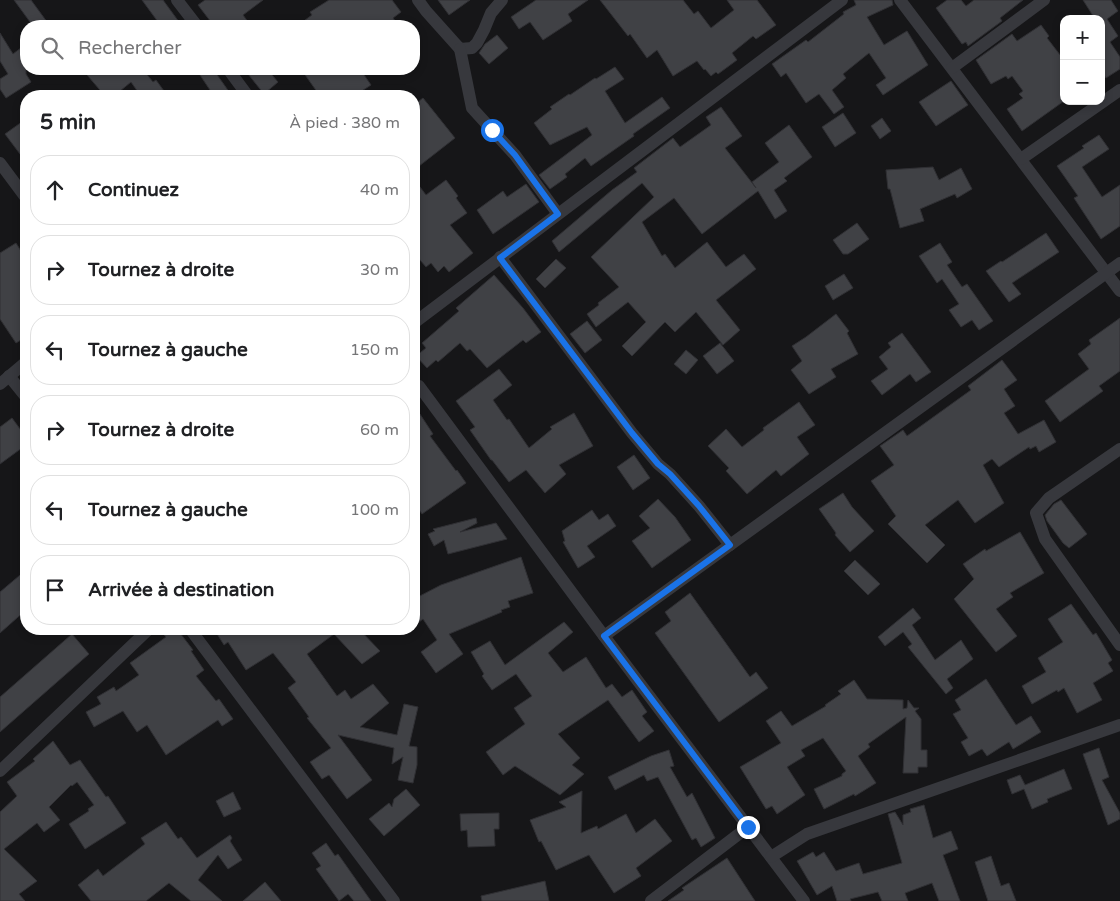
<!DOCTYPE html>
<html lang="fr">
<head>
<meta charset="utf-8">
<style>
  :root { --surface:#fff; --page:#f6f6f6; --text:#202124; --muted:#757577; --line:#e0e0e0 }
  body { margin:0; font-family:"Varela Round",sans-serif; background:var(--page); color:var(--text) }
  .controls { position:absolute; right:15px; top:15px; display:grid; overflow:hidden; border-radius:10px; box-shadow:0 2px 8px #0003 }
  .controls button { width:45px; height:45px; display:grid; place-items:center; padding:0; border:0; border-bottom:1px solid var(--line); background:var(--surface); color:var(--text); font:25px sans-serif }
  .stop { position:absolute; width:15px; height:15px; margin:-11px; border:4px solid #1a73e8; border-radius:50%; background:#fff }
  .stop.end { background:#1a73e8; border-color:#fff; box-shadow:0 1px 5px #0008 }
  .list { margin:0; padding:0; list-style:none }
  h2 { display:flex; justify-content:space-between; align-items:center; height:65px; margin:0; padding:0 20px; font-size:21px }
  h2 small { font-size:16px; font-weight:400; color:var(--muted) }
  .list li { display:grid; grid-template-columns:32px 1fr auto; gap:15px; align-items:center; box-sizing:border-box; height:70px; margin:0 10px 10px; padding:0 10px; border:1px solid var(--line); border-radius:20px }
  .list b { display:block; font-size:19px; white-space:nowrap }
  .list em { font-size:16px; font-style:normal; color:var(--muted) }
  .icon { flex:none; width:28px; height:28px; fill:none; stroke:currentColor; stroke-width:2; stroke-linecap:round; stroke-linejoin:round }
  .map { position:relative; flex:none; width:1120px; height:901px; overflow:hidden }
  .search { position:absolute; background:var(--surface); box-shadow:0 2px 8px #0003; left:20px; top:20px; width:400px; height:55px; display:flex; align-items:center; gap:12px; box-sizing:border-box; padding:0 18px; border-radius:20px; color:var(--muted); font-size:19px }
  .panel { position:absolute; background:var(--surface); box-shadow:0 2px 8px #0003; left:20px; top:90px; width:400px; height:545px; border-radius:20px }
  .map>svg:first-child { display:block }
  .building { fill:#404145; stroke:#303034 }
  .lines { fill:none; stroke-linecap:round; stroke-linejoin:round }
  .minor { stroke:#37383d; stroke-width:12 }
  .route { stroke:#1a73e8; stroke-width:6 }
</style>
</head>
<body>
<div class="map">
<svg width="1120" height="901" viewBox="0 0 1120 901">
  <rect width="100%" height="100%" fill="#161618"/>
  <g class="building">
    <path d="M14,0H31L50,26H33Z"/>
    <path d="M142,0H163L182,26H161Z"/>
    <path d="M205,0H263L243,15L251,26H214L198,5Z"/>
    <path d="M329,0H392L401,12L393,18L399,26H297L312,15L310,12Z"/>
    <path d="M438,0H470L449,15Z"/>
    <path d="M536,0H588L568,14L572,21L543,40L530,22L519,29L511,17Z"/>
    <path d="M600,0H683L694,14L698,11L711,28L734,10L727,0H757L776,25L756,39L753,36L732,53L737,60L718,74L716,72L711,76L705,69L704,70L697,61L673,76L657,50L647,58L630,34L628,36Z"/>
    <path d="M854,0H892L893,5L867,17L884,45L907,31L928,65L883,95L876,85L886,78L869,53L843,74L846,78L832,90L844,107L834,114L819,94L806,103L786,73L781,77L772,64L806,40L808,42L844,14L843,12L856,5Z"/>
    <path d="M947,0H961L966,6L974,0H1023L1000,18L1002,21L968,46L966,42L962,44L936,8Z"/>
    <path d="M1083,0H1111L1118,11L1107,19L1118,36L1110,42L1120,57V69L1106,78L1101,71V19H1095Z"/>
    <path d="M1041,25L1049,36L1047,38L1064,60V101L1022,131L1007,109L1023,98L1019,94L1023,91L1012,76L1008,79L1006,76L991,84L976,60L1012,34L1017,41Z"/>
    <path d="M0,33L13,54L26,44V74L31,82L6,98L0,89V79L8,74L0,61Z"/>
    <path d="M497,35L508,48L489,64L479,53L485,44Z"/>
    <path d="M615,67L624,79L605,91L625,123L662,97L670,108L633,134L634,136L591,166L585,158L565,174L567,177L550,189L539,175L592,135L587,127L550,145L534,123L552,109L550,107L569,94L570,95L595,78L596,79Z"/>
    <path d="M82,69H147L144,71L153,82L156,80L164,91L161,93L164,96H133L138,92L131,82L114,96H105Z"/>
    <path d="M196,69H213L232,96H214Z"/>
    <path d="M255,69H267L278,82L264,94L248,74Z"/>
    <path d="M301,69H360L371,85L354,96H320Z"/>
    <path d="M951,81L968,105L936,126L919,102Z"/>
    <path d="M423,98L455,138L414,170V105Z"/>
    <path d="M721,107L742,136L725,148L756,188L752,182L779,162L765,143L789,125L812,157L784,178L787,181L774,190L787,211L775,219L758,191L702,234L674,198L642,222L662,256L665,254L675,268L707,242L726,267L744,254L756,269L716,300L740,330L723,345L696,312L675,332L665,322L632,356L622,346L646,322L628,302L596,327L587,314L599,305L598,303L619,287L591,257L654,197L642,183L559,252L552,241L612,190L637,172L634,168L673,138L680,147L711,125L706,117Z"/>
    <path d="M843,113L856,133L835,147L822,127Z"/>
    <path d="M882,118L891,131L880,139L871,126Z"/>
    <path d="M26,119V162L5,134Z"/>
    <path d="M1099,135L1109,149L1082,167L1102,197L1120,185V226L1101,239L1074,198L1078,196L1057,166L1084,148L1082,146Z"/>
    <path d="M933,167L939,180L961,168L972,189L957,198L955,194L920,209L924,221L900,228L890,189H888L886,170Z"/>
    <path d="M414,179L426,195L446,180L458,196L456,198L467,213L450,225L473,253L449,272L444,266L438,272L431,263L426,267L414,253Z"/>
    <path d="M526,184L539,202L493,234L477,210L503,191L507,197Z"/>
    <path d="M857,223L869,239L848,254H843L833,240Z"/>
    <path d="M1046,233L1059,252L1012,283L1021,294L1009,302L986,271L1001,261L1002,262Z"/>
    <path d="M16,243L26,259V337L16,343L0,319V253Z"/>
    <path d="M940,243L952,262L947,265L962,287L967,284L993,321L979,330L972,320L961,327L949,310L959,304L942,279L937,283L919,256Z"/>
    <path d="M556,259L566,268L545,288L536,279Z"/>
    <path d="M844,274L853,288L833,300L825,286Z"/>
    <path d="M494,275L523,308L541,332L526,343L523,340L487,368L470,349L467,351L460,343L438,362L436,360L427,368L416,356L426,348L422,343L459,311L456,308Z"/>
    <path d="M836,314L849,331L847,333L858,354L831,369L836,377L809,394L791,370L802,361L792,346L806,337Z"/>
    <path d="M1120,318V371L1099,386L1103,391L1060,422L1045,401L1089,369L1078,354L1091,344L1089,340Z"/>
    <path d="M587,321L602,340L585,353L570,334Z"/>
    <path d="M902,333L931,372L916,382L910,374L882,395L871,381L888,369L879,357L891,347L888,343Z"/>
    <path d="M720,343L734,361L717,374L703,356Z"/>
    <path d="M686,350L698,360L686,374L674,364Z"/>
    <path d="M1002,360L1017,380L1004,389L1015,406L1004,413L1018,434L1044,420L1056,442L1039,452L1036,446L1030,449L1029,447L999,467L992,459L983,465L1004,503L975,523L958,500L925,525L945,545L927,563L888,524L896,516L871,481L894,465L880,446L903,430L907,436L971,390L968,386Z"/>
    <path d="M499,369L512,385L493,400L507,420L509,419L529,448L552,429L550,427L574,413L593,446L559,465L566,474L545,493L526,470L509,482L492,460H491L470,430L475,427L456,401Z"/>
    <path d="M799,402L815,425L797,437L809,454L781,476L776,470L747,494L726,471L729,468L708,446L726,429L742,447L764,430L763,428Z"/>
    <path d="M414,405L433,434L430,436L456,471L457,470L466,483L422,514L414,502Z"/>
    <path d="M12,418L26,437V445L0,464V427Z"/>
    <path d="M634,455L650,478L633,490L617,467Z"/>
    <path d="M843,493L852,507L874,531L850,552L835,535L836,533L819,509Z"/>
    <path d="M658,499L675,517L691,540L652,568L632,541L650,528L639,516Z"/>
    <path d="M1061,500L1087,534L1069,548L1063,543L1047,521L1045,515L1054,504Z"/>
    <path d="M592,510L599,520L608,514L616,526L587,546L595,557L578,568L563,542L565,541L562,531Z"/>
    <path d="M476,518L477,523L460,532L496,523L507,539L448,554L444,540L434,546L428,534L435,531L433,529Z"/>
    <path d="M1020,532L1044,573L1010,593L1013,597L996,609L1017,636L996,652L954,599L974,579L963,564L985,549L986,551Z"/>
    <path d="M521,557L533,593L508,601L510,607L501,610L502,612L449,634L463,654L436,673L421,652L437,640L423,619L414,626V599L441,585Z"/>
    <path d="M855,560L880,584L868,595L844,571Z"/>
    <path d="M26,570V610L0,633V592Z"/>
    <path d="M690,593L750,677L756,672L768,688L719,722L655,633L671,621L665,612Z"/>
    <path d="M1071,604L1093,635L1096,633L1112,660L1108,663L1113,671L1093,683L1102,700L1077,713L1064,688L1058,692L1057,690L1032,704L1022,686L1046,672L1038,658L1063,642L1048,619Z"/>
    <path d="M913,608L921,618L912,625L935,660L961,640L973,659L947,679L953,688L946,694L908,647L912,644L903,632L885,646L878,637Z"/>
    <path d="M564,622L573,632L548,653L563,672L586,657L606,688L612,684L622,697L632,690L647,712L642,716L654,731L639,742L608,700L558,734L580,758L572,765L584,774L560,795L515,766L503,775L486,752L525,724L514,708L532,696L516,674L492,690L482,676L484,674L471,652L490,641L505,665Z"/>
    <path d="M159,629H177L193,650L191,651L204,670L196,676L216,701L219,699L233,719L222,726L218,720L166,755L147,725L137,732L123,711L94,727L86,712L101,704L97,697L114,687L116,691L139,675L130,663L166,637Z"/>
    <path d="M214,629H359L380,651L362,664L334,634L307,654L337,696L345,690L351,699L373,684L389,703L360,727L397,735L404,704L418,707L409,746L417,747V765L413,783L398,780L403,757L392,764L394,748L338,735L372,780L347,799L329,775L322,779L310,762L331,748L307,718L309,717L288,688L296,682L273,653L246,670L228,642L224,645Z"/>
    <path d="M72,634L89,654L0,732V697Z"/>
    <path d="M986,679L1016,725L1031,716L1041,732L1013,749L1009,742L987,756L982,749L969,756L961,742L968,738L953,714L961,710L955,700Z"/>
    <path d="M854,680L867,699L903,700V709L907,708L908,700L914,708H919L915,711L921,719V750H927V767H918V773H903L906,717L868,744L870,747L858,756L876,783L855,796L854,794L824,809L814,789L842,776V774L846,771L823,738L801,750L805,756L787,767L805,795L777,814L772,806L766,809L740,767L781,743L766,721L781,711L792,726L826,706L825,705L841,694L838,691Z"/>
    <path d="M53,741L70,765L80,760L106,797L108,796L126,823L85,849L69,824L89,811L88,809L94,805L77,782L72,786L71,785L49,807L60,820L44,832L37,823L4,849L37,881L19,894L25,901H0V812L17,796L7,782L35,761L33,759Z"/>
    <path d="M1099,748L1109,777L1102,780L1120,813V819L1108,825L1083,754Z"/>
    <path d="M669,750L674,766L670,767L687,797L692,793L715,838L701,847L696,838L692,840L658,777L647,781L644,775L615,790L608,777L651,756Z"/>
    <path d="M1064,769L1072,789L1047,799L1048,802L1032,809L1024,789L1012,794L1007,780L1020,775L1025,785Z"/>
    <path d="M406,789L420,805L384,836L369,819L389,803L392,807L394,799Z"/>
    <path d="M582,791L581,833L597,826L598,829L626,814L636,833L655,819L672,841L636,868L641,876L614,893L589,855L556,870L541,841L539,842L530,820L566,807L559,802Z"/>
    <path d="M233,792L241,809L224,817L216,801Z"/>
    <path d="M924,805L933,838L951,831L958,849L943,855L960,901H939L932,883L905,893L908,901H882L878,892L850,899L851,901H837L832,886L817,895L797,861L813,852L816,857L824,852L836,871L859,863L863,874L902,863L888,814L895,812L903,825V815L911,812L910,809Z"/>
    <path d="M499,813V829H494L495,846L468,847L467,830L461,831L460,814Z"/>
    <path d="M166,822L178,839L181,837L197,858L230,835L232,838L230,841L242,860L228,869L218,855L198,880L222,901H191L169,883L146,901H91L78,885L98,869L103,876L145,844L141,838Z"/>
    <path d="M326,843L335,856L338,854L371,901H354L348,894L339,901L316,869L321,866L312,853Z"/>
    <path d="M991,856L1001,886L1009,883L1016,901H988L975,862Z"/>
    <path d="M727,858L755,901H668L684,890L682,888Z"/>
    <path d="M545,881L549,901H482L481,896Z"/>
    <path d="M265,882L281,901H243Z"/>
  </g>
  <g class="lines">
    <g class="minor">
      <path d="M177,0L197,26"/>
      <path d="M418,0L426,11L460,49L472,48L477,43L484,30L491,13L502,0"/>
      <path d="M900,0L1120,291"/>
      <path d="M460,49L472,108L515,155L558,214"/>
      <path d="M952,68L1044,0"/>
      <path d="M228,69L248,96"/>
      <path d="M1021,159L1120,90"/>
      <path d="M0,163L26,198"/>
      <path d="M500,257L632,433L658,464L670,474L699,506L730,545"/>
      <path d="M414,323L842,0"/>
      <path d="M9,376L26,397"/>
      <path d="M0,384L26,362"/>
      <path d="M419,386L604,636L804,901"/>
      <path d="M1120,449L1049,498L1036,513L1045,539L1120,645"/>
      <path d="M190,629L394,901"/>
      <path d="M604,636L1120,263"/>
      <path d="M0,771L149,629"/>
      <path d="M771,857L807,834L1120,725"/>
      <path d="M651,901L748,827"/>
    </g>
  </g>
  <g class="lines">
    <path class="route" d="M492,130L515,155L558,214L500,258L632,433L658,464L670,474L699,506L730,545L604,636L748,827"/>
  </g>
</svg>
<div class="controls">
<button>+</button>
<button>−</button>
</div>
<div class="stop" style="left:492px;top:130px"></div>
<div class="stop end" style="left:748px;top:827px"></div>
<div class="search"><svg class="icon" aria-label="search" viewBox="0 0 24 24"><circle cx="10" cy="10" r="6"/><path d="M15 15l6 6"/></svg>Rechercher</div>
<section class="panel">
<h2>5 min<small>À pied · 380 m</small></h2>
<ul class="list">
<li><svg class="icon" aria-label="ahead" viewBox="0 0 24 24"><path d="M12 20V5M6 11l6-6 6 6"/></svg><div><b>Continuez</b></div><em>40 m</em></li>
<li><svg class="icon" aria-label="right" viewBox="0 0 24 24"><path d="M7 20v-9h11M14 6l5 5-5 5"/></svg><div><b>Tournez à droite</b></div><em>30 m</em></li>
<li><svg class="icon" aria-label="left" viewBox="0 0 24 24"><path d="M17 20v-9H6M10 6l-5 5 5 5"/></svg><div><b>Tournez à gauche</b></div><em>150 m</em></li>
<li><svg class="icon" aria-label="right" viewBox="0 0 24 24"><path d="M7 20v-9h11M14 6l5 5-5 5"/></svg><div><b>Tournez à droite</b></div><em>60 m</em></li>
<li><svg class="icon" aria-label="left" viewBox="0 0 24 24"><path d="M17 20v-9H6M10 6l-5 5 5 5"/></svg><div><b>Tournez à gauche</b></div><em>100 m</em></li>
<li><svg class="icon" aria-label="arrive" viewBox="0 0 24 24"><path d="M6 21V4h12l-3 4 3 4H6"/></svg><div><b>Arrivée à destination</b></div></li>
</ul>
</section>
</div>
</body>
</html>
